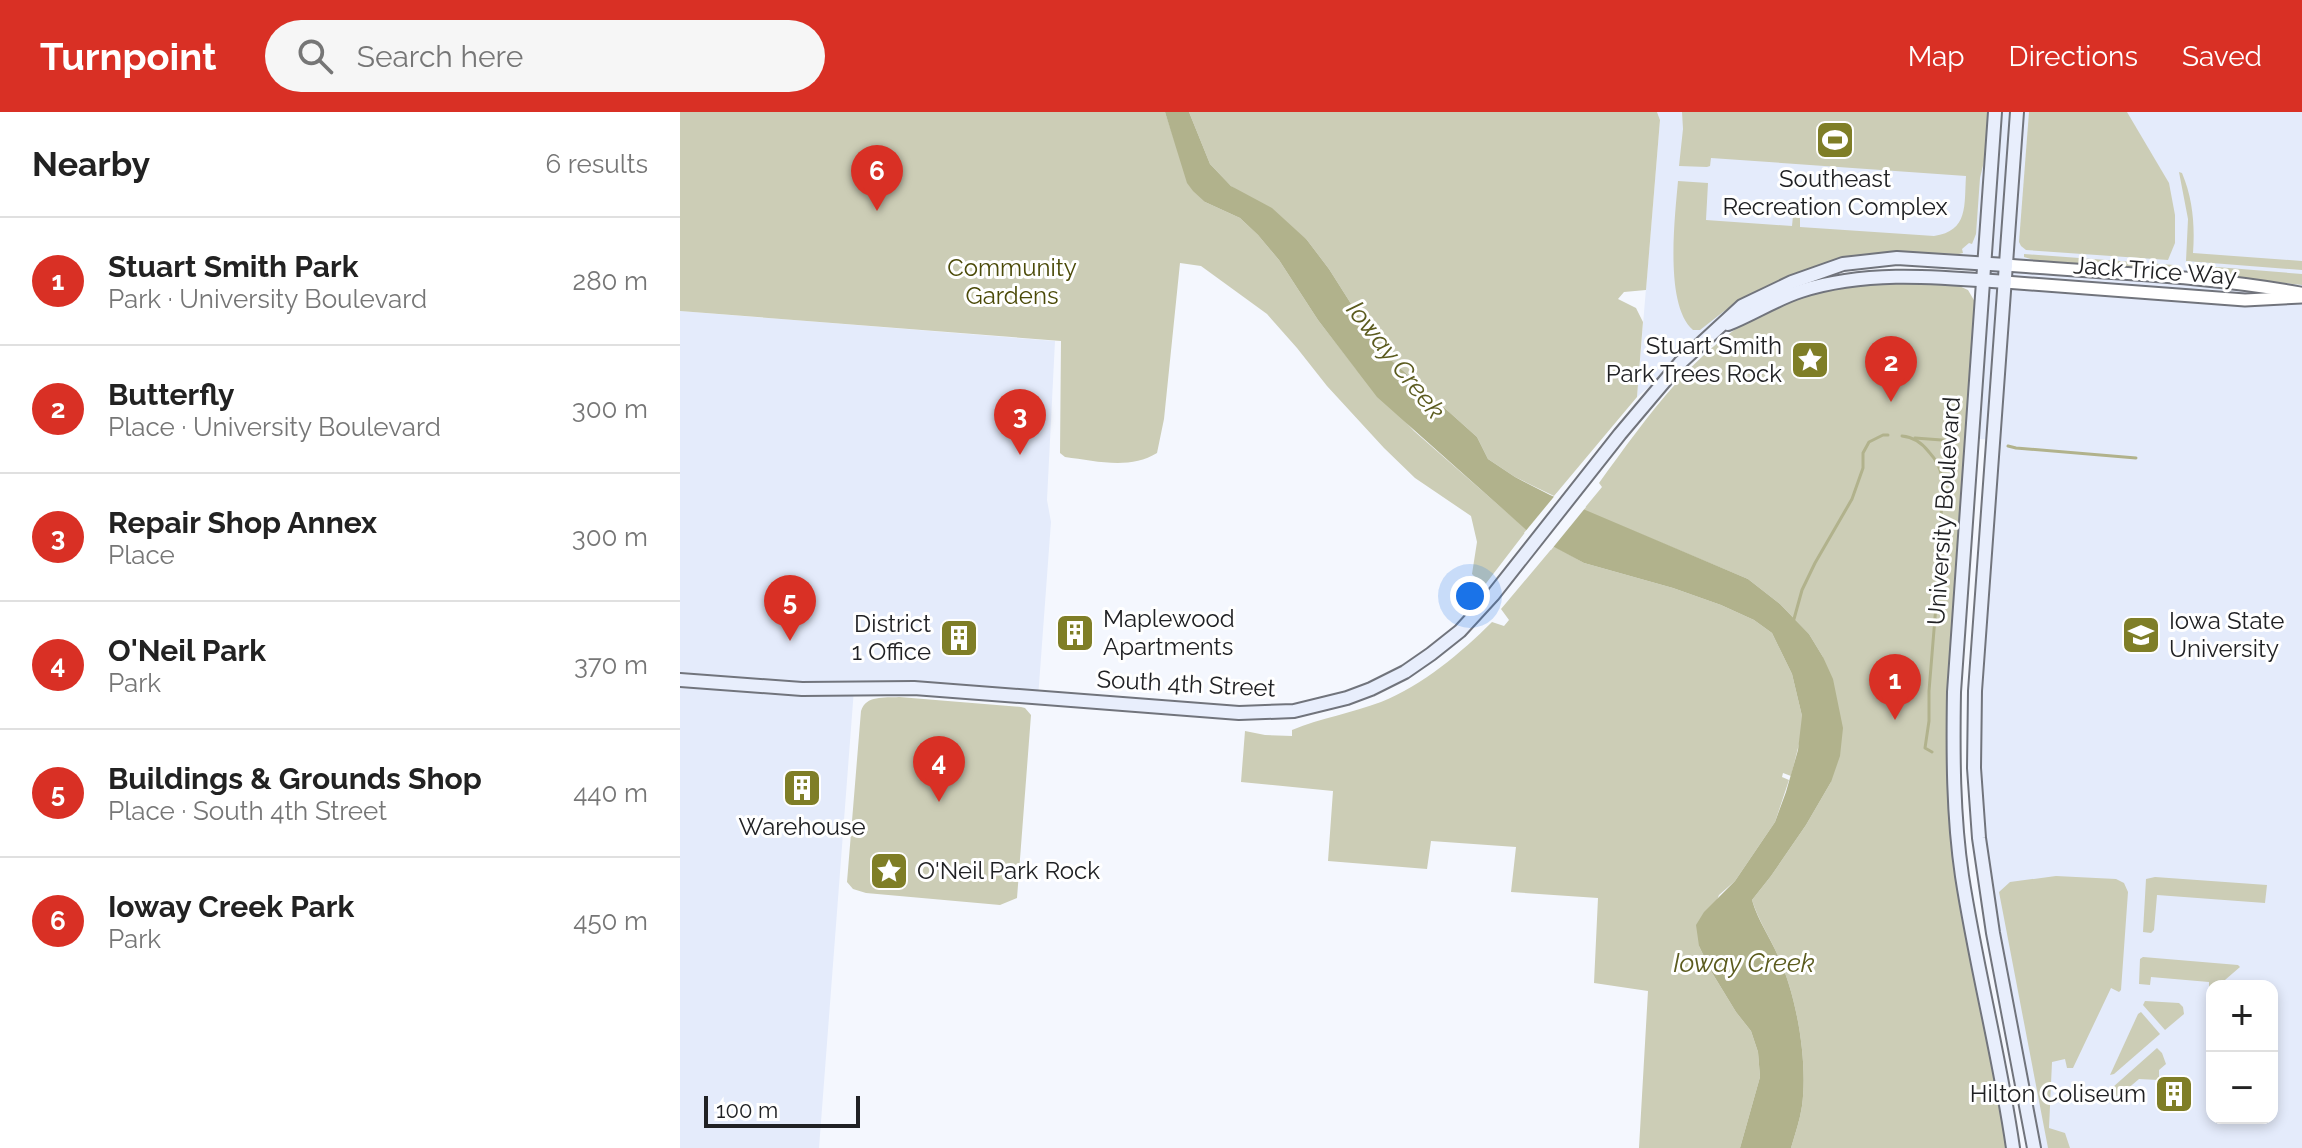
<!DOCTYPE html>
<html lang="en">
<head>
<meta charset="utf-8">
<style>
  :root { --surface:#fff; --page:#f6f6f6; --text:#222; --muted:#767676; --line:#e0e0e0; --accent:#d93025 }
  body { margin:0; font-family:Raleway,sans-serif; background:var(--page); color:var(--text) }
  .controls { position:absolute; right:24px; bottom:24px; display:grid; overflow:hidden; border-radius:16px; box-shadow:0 4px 12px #0003 }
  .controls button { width:72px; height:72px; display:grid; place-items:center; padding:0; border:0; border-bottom:2px solid var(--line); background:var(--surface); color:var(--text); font:40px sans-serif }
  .scale { position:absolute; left:24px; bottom:20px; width:156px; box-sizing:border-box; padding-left:8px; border:4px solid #202124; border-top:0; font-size:22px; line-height:28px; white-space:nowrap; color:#202124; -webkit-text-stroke:6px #fff; paint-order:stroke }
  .you { position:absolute; left:790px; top:484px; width:28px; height:28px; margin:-20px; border:6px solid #fff; border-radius:50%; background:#1a73e8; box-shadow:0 0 0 12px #1a73e833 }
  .badge { display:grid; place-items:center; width:52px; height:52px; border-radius:50%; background:var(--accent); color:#fff; font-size:26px; font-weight:700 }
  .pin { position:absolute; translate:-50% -66px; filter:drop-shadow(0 2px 4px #0008) }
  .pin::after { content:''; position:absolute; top:42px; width:28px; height:24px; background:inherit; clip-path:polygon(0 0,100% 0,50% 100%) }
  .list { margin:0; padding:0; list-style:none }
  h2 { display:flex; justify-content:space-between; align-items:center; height:104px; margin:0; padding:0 32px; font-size:34px }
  h2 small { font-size:26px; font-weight:400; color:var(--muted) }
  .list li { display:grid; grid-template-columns:52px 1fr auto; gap:24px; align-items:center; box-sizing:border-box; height:128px; padding:0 32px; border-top:2px solid var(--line) }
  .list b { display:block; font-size:30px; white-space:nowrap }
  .list p { margin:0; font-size:26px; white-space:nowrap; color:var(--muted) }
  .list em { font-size:26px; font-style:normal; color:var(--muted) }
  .icon { flex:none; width:44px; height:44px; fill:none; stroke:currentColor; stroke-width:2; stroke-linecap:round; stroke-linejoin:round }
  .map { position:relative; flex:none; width:1622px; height:1036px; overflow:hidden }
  header { display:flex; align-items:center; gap:48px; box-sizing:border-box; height:112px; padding:0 40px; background:var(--accent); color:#fff }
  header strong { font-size:38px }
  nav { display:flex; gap:44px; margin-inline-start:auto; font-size:28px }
  .search { width:560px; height:72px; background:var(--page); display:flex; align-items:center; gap:20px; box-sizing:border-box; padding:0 28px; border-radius:44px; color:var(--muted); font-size:30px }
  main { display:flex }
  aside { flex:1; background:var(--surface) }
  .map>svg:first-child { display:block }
  .built { fill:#e4ebfb; fill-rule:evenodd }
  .green { fill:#cccdb6 }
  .water { fill:#b1b28c }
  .pier { fill:#f4f7fe }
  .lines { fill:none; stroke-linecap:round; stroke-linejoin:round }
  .stream { stroke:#b1b28c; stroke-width:3 }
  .tertiary-casing { stroke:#71747c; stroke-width:15 }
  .secondary-casing { stroke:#71747c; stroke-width:16 }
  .tertiary { stroke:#fff; stroke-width:11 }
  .secondary { stroke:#e8eefc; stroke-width:12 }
  .labels { text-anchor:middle; stroke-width:6; stroke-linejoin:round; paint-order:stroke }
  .poi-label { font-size:24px; fill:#202124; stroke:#fff; text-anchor:end }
  .park-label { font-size:24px; fill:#4b4a08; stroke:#fff }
  .street-label { font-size:24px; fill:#202124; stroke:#fff }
  .water-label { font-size:26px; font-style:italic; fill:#5b5b1e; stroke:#fff }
</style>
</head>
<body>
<header>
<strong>Turnpoint</strong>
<div class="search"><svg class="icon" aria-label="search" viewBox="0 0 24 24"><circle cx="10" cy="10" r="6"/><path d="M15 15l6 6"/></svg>Search here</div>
<nav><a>Map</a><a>Directions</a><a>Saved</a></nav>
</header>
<main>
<aside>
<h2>Nearby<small>6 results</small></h2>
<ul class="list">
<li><span class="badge">1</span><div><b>Stuart Smith Park</b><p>Park · University Boulevard</p></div><em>280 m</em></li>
<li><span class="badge">2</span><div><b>Butterfly</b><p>Place · University Boulevard</p></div><em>300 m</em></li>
<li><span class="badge">3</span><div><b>Repair Shop Annex</b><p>Place</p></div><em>300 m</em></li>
<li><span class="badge">4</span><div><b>O'Neil Park</b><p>Park</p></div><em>370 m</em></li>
<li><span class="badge">5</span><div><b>Buildings &amp; Grounds Shop</b><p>Place · South 4th Street</p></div><em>440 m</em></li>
<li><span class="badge">6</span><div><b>Ioway Creek Park</b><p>Park</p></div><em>450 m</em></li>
</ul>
</aside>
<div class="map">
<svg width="1622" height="1036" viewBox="0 0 1622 1036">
  <rect width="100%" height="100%" fill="#f4f7fe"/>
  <g class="built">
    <path d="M977,0H1622V1036H1354L1325,886L1294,656L1313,328L1287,326L1303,151L1243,146L1112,169L1014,237L957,285L980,8ZM1532,874H1592V1006H1532Z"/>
    <path d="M0,199L375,229L367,388L371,410L358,586L174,577L139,1036H0Z"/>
  </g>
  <g class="green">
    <path d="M0,0H485L499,42L525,90L560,106L578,123L599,148L638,208L676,257L734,319L847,418L804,474L792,462L797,430L791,404L735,366L704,336L647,274L617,236L587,202L521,154L500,151L484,307L477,341C450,358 416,349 385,345L380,341L381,229L0,199Z"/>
    <path d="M509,0H977L980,8L966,178L944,180L938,187L956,196L963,210L957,285L874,384L835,365L808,347L797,325L701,239L649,157L627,128L551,74L530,52Z"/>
    <path d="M1002,0H1310L1307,37L1300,66L1296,122L1292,132L1289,131L1282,137L1283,141L1279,142L1214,141L1157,148L1114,163L1082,177L1043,200L1020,218H1013C984,193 995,105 998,69L1028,71L1026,108L1112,114L1113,104H1120V115L1254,124C1289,119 1284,93 1286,64L1031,46L1030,54L1027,55L999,54L1003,17Z"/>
    <path d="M1349,0H1447L1489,71L1495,103V131L1488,148L1346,138L1341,134L1339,130Z"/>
    <path d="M1499,60L1502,61C1513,87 1515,114 1513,141L1622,149V158L1506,149L1508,107Z"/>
    <path d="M1344,142L1494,153L1488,159L1364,151L1344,145Z"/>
    <path d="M1506,154H1524L1622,162V173L1512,161Z"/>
    <path d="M1198,170L1277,173L1288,178L1295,190L1268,600V659L1272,730L1329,1036H1111C1115,1022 1120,1008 1122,994C1128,950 1117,884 1098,844C1090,825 1078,808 1072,788L1091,764L1126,713L1151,670L1143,545L1129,522L1100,492L1068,467L903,398L922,375L919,371C968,304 1018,230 1096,193C1127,178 1163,175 1198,170Z"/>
    <path d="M874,434L904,451L993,476L1041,493L1074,508L1092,521L1112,562L1122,604V620L1111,664L1103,661L1102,665L1109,668L1095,710L1055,769L1039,783L1019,834L1031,859L1056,900L1071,919L1078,940L1080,965L1060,1036H959L968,879L914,871L918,786L831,780L836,735L751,729L747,757L648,749L653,679L561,670L565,619L585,623L612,624V618C641,606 672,601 701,590C743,573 781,541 812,510L824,514L829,508L821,497Z"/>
    <path d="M219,585L341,595L345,596L351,603L337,786L320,793L186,781L173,777L167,770L181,599C186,583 204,586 219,585Z"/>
    <path d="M1376,764L1436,767L1444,771L1448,780L1441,878L1439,880L1431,876L1393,956H1387L1385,947L1372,950L1369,1016L1385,1021L1390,1036H1368L1319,780L1330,770Z"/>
    <path d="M1475,765L1587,773L1585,791L1477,783L1474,818L1471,821L1463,820L1466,767Z"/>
    <path d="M1463,845L1558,853L1560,855L1538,874H1532V878H1529V870L1471,865L1470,873L1459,872L1460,847Z"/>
    <path d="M1465,889L1499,891L1503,895L1504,902L1485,918L1463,893Z"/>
    <path d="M1461,900L1480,922L1434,962L1430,963L1458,902Z"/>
    <path d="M1477,936L1482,941L1486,952L1479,958V968L1459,967L1439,984L1424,983Z"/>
  </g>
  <path class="water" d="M485,0H509L530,52L551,74L592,96L627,128L649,157L701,239L797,325L808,347L835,365L870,383L1068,467L1100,492L1129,522L1143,545L1153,567L1163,616L1160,644L1151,670L1126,713L1091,764L1072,788C1078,809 1090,825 1098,844C1117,884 1128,950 1122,994C1120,1008 1115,1022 1111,1036H1060L1080,965L1078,940L1071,919L1056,900L1031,859L1019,834L1016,813L1024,800L1055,769L1095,710L1106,680L1118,638L1122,604L1112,562L1092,521L1074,508L1041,493L993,476L904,451L852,423L697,285L638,208L599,148L578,123L560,106L525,90L513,79L507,71Z"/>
  <path class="pier" d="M877,381L906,395L871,438L844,421Z"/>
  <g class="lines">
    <g class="stream">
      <path d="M1222,324C1234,325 1242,331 1249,340C1273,366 1257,390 1262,420L1249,579V609L1245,636L1252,640"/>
      <path d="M1235,326L1275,329"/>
      <path d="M1328,334L1336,336L1456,346"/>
      <path d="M1114,507L1122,478L1135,451L1172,387L1183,356V341L1189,330L1203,323H1208"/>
    </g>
    <g class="tertiary-casing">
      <g id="tertiary">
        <path d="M1326,153C1424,161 1523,163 1620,181"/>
        <path d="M1325,170L1565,188L1622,185"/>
      </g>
    </g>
    <g class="secondary-casing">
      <g id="secondary">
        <path d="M1315,0L1274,580C1273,641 1273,703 1282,764C1296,855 1320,945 1333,1036"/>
        <path d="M1337,0L1295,579L1294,656L1299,726L1313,821L1354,1036"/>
        <path d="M1048,212C1073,202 1096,187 1121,179C1187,158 1257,165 1325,170"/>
        <path d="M0,568L122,577L234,576L559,601L614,599L667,586L691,577L725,560L751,542L780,519L813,483L940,322L1000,251L1062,194L1112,170L1163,152L1217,146L1326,153"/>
      </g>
    </g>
    <use href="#tertiary" class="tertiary"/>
    <use href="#secondary" class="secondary"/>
  </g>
  <defs>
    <g id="stadium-square" transform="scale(2)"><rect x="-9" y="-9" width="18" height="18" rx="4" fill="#7f7e27" stroke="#fff"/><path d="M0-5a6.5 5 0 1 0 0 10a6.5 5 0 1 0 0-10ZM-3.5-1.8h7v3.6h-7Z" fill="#fff"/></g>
    <g id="sight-square" transform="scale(2)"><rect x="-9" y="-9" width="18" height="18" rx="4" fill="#7f7e27" stroke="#fff"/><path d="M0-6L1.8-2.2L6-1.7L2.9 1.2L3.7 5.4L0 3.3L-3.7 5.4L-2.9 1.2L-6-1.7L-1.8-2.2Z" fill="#fff"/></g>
    <g id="building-square" transform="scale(2)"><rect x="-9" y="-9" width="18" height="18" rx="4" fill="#7f7e27" stroke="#fff"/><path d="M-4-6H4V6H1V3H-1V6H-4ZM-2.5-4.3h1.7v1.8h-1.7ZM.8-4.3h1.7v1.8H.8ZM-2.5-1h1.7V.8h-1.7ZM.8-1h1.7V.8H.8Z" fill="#fff"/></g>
    <g id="university-square" transform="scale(2)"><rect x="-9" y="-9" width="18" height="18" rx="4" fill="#7f7e27" stroke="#fff"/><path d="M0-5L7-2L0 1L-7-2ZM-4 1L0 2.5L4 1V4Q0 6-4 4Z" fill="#fff"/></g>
  </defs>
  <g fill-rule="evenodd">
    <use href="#stadium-square" x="1155" y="28"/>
    <use href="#sight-square" x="1130" y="248"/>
    <use href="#building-square" x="395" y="521"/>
    <use href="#university-square" x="1461" y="523"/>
    <use href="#building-square" x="279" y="526"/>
    <use href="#building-square" x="122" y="676"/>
    <use href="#sight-square" x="209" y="759"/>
    <use href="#building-square" x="1494" y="982"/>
  </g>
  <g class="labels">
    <g class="poi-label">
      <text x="1155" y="75" text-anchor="middle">Southeast<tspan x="1155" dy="28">Recreation Complex</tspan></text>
      <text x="1102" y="242">Stuart Smith<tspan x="1102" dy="28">Park Trees Rock</tspan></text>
      <text x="423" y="515" text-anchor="start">Maplewood<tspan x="423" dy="28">Apartments</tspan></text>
      <text x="1489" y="517" text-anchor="start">Iowa State<tspan x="1489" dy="28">University</tspan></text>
      <text x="251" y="520">District<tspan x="251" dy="28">1 Office</tspan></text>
      <text x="122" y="723" text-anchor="middle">Warehouse</text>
      <text x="237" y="767" text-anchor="start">O'Neil Park Rock</text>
      <text x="1466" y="990">Hilton Coliseum</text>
    </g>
    <g class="park-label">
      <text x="332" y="164">Community<tspan x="332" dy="28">Gardens</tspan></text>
    </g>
    <g class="street-label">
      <text transform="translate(1475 159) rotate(4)" y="8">Jack Trice Way</text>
      <text transform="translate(1264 399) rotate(-86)" y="8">University Boulevard</text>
      <text transform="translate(506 572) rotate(3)" y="8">South 4th Street</text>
    </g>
    <g class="water-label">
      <text transform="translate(716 248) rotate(52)" y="9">Ioway Creek</text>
      <text x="1064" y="860">Ioway Creek</text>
    </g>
  </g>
</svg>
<div class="controls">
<button>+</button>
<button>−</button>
</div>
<div class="scale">100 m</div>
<div class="you"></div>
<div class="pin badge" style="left:1215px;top:608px">1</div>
<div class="pin badge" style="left:1211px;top:290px">2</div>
<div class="pin badge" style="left:340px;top:343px">3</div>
<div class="pin badge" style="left:259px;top:690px">4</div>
<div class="pin badge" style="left:110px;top:529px">5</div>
<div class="pin badge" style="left:197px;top:99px">6</div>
</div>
</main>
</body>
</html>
